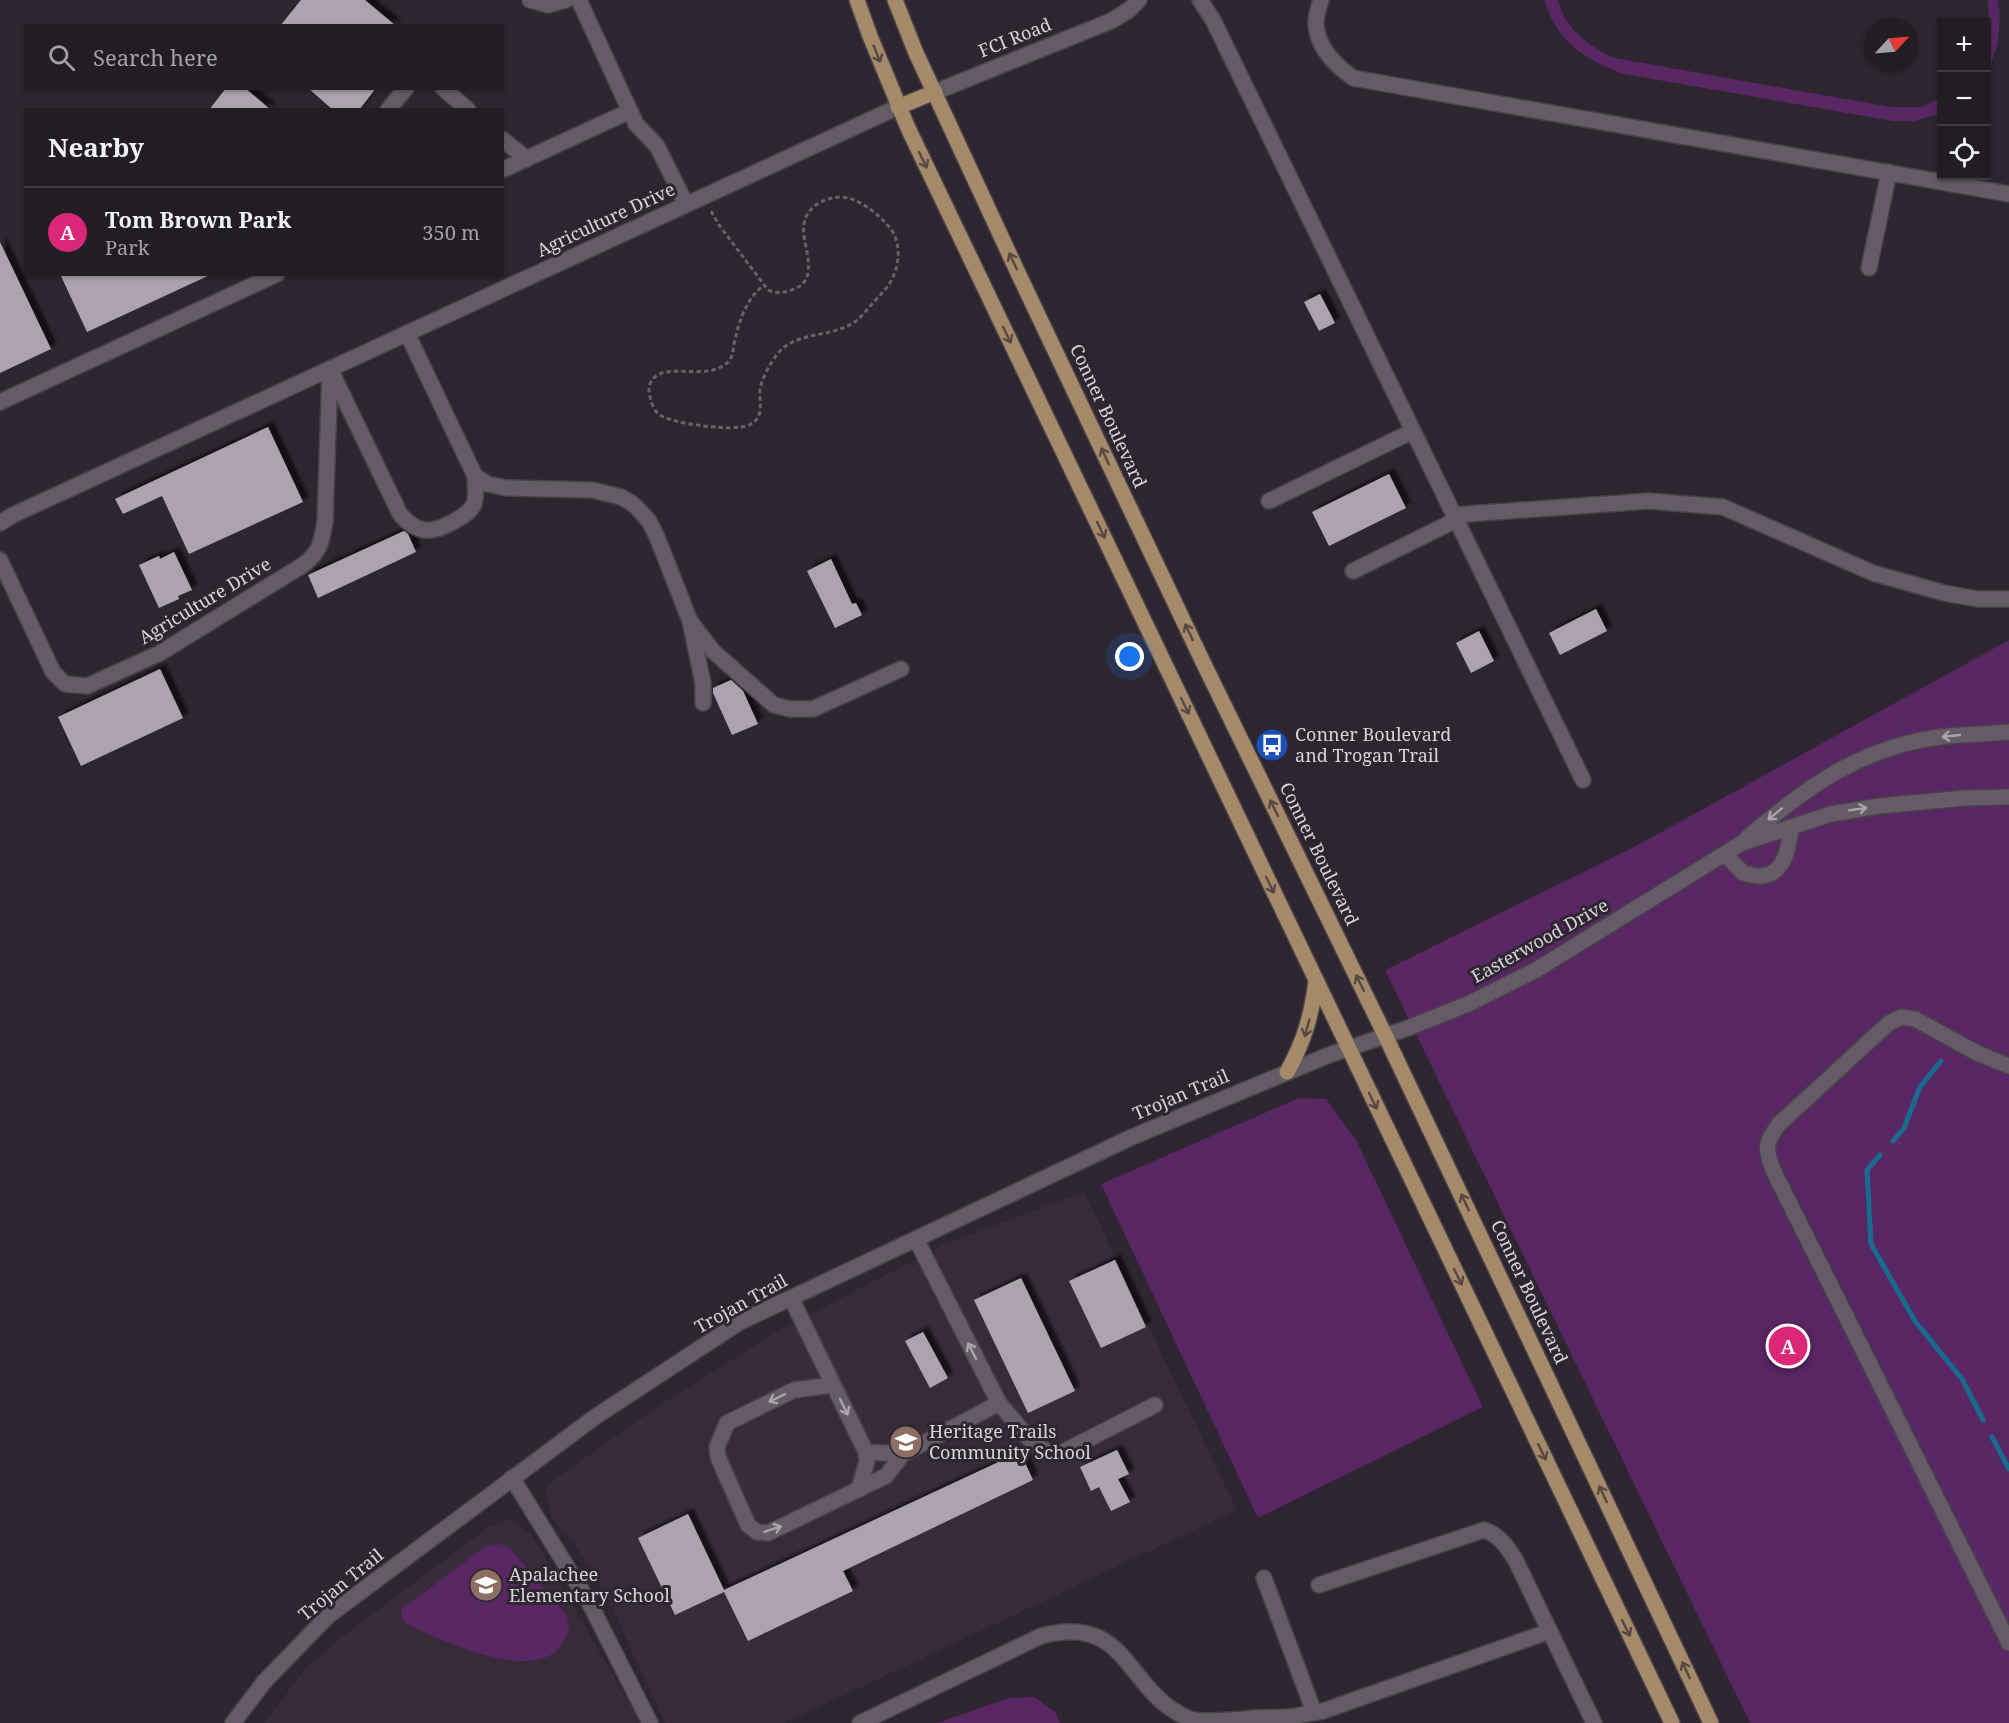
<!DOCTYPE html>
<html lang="en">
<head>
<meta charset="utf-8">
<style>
  :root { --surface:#221c23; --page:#2e2930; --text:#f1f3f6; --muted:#a2a1a6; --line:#3f3a41; --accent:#db2777 }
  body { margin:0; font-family:"Noto Serif",serif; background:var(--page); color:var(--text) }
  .controls { position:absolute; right:18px; top:18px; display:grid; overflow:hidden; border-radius:0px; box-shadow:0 2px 4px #0004 }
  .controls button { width:54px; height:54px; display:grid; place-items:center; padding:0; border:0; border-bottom:2px solid var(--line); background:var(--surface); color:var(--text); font:30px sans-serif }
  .compass { position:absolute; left:1865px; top:18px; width:54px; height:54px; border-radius:50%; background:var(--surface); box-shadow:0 2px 4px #0004; rotate:64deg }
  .you { position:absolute; left:1130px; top:657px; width:21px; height:21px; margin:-15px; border:4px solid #fff; border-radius:50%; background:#1a73e8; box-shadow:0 0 0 9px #1a73e833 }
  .badge { display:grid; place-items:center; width:39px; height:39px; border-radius:50%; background:var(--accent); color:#fff; font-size:20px; font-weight:700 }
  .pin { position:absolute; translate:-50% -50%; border:3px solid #fff; box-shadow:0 2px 6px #0006 }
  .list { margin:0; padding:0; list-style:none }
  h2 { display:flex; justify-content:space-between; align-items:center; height:78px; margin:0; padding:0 24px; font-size:26px }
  h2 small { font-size:20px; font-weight:400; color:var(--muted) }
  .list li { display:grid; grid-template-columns:39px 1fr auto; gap:18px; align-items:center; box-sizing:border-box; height:90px; padding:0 24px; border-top:2px solid var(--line) }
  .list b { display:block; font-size:22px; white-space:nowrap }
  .list p { margin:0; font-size:20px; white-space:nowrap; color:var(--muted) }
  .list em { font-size:20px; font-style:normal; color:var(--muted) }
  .icon { flex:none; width:33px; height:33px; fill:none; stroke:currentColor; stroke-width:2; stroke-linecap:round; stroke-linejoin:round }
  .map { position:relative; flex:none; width:2009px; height:1723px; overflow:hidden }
  .search { position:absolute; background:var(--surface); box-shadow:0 2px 4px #0004; left:24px; top:24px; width:480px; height:66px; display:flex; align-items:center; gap:15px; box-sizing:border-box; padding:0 21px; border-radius:0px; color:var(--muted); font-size:22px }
  .panel { position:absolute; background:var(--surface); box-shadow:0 2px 4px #0004; left:24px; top:108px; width:480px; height:168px; border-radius:0px }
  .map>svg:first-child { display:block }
  .built { fill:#372b3a }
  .green { fill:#592664 }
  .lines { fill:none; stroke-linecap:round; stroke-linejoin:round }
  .stream { stroke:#186a8e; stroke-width:5 }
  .building { fill:#ada3af; filter:url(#shadow) }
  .minor-casing { stroke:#48414a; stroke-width:18 }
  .major-casing { stroke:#48414a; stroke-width:18 }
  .path { stroke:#68616a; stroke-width:3; stroke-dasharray:4.5 3; stroke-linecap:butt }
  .minor { stroke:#645b66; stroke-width:15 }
  .major { stroke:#a48a69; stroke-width:15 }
  .oneway { stroke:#574843 }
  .oneway2 { stroke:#aaa4ac }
  .labels { text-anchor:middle; stroke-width:6; stroke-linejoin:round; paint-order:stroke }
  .street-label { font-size:18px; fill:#d9d4da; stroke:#2d252f }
  .poi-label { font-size:18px; fill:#d9d4da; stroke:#2d252f; text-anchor:start }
</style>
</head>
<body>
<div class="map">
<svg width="2009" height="1723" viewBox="0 0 2009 1723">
  <defs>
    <filter id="shadow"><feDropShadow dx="5.5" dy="-5.5" stdDeviation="1.5" flood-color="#0009"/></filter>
  </defs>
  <rect width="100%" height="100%" fill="#2d252f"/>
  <g class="built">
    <path d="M1084,1192L1237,1510L785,1723H665L606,1595L575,1545L551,1517L545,1490L558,1477L657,1407L778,1331L947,1243Z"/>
    <path d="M506,1520L515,1521L533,1537L641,1723H264L306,1668L343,1636L487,1528Z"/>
  </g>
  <g class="green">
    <path d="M1544,0H1558C1565,29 1589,47 1615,58L1890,107H1922L1941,98V113L1914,121H1893L1624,74C1583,59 1558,43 1544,0Z"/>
    <path d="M1988,0H1998C2002,25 1999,49 1987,71V41L1989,19Z"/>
    <path d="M2009,640V1723H1750L1385,970L1636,846Z"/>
    <path d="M1299,1098L1326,1099L1356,1140L1483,1407L1258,1518L1101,1184Z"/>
    <path d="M499,1544L509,1547L567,1616L569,1632C565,1638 561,1647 556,1651C523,1680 439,1639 405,1623L401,1616L402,1609L487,1545Z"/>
    <path d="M1034,1697L1055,1712L1060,1723H937L1009,1698Z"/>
  </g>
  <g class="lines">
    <g class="stream">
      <path d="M1893,1141L1904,1128L1920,1087L1941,1061"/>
      <path d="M1880,1155L1867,1170L1871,1244L1915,1321L1962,1379L1983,1420"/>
      <path d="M1992,1437L2009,1469"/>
    </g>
  </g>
  <g class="building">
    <path d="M301,0H365L396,26H280Z"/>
    <path d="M226,88H245L271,110H209Z"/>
    <path d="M308,88H376L359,110H333Z"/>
    <path d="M0,242L51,349L0,373Z"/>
    <path d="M60,274H212L87,332Z"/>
    <path d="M1320,294L1335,323L1319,331L1304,302Z"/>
    <path d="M268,427L303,502L189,554L162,496L123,514L115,499Z"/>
    <path d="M1389,474L1406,508L1329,546L1312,512Z"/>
    <path d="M404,531L408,534L416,552L318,598L308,575Z"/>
    <path d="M174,552L192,590L178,596L179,599L159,608L139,565L159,556L160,559Z"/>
    <path d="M831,559L852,604L856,603L862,615L835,628L807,571Z"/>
    <path d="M1596,609L1607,631L1560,655L1549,633Z"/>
    <path d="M1479,631L1494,661L1471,673L1456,643Z"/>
    <path d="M160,669L183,718L81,766L58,717Z"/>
    <path d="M731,680L743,691L758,724L732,735L713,693V688Z"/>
    <path d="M1115,1260L1146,1327L1101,1348L1069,1281Z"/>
    <path d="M1021,1278L1075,1391L1028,1413L974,1300Z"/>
    <path d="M923,1332L948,1378L930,1388L905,1341Z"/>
    <path d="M1117,1450L1129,1474L1118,1479L1130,1502L1111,1511L1099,1487L1091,1491L1080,1467Z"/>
    <path d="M1020,1452L1033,1480L843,1571L853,1591L748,1641L724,1592L675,1615L638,1538L688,1514L724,1590Z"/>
  </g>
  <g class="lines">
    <g class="minor-casing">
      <g id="minor">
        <path d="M530,0L548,5L566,0"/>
        <path d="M579,0L636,124L657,146L686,204"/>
        <path d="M1200,0L1213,20L1583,780"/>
        <path d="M1321,0C1319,7 1315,16 1316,24C1317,47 1335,65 1353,78L2009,194"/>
        <path d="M443,88L468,110"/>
        <path d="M935,92L1111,21L1129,10L1139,0"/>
        <path d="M388,110L406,88"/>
        <path d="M502,139L527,159"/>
        <path d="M502,170L630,111"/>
        <path d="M1869,268L1889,172"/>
        <path d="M331,371L400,514C417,534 431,534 453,522C461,517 470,513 474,504C477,495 475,485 475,476L407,333"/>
        <path d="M0,402L277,274"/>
        <path d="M475,476L487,484L507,488L592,490L621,497L633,504L640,511L649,521L657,537L690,621L713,651L774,705L790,709H813L901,669"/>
        <path d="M1269,501L1413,431"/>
        <path d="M1454,515L1649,501L1723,507L1873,573L1944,593L1978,599H2009"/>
        <path d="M0,523L13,515L898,107"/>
        <path d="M0,560L53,672L65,684L87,686L160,653L303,565C321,551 321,543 325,522L330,369"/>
        <path d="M1353,571L1456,520"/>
        <path d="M691,626L703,683V703"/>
        <path d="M1747,838C1808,785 1866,744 1949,736C1969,734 1989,734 2009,732"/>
        <path d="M1725,854L1743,873C1748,874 1757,877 1763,876C1786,872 1789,846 1791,827"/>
        <path d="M2009,1066L1977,1053L1915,1019L1901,1017L1889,1023L1779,1124C1764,1145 1765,1148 1774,1172L2009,1643"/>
        <path d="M916,1239L999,1403L1032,1442L1046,1451L1061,1453L1155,1405"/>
        <path d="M791,1298L866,1452L867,1461L859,1489"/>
        <path d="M833,1385L794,1390L727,1423L717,1447L718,1457L748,1525L757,1532L768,1533L886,1476L903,1454L999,1403"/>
        <path d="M866,1452L903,1454"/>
        <path d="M512,1478L590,1604L650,1723"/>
        <path d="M1264,1578L1314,1712"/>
        <path d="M1319,1585L1484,1530C1499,1534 1507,1547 1515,1559L1594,1723"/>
        <path d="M233,1723L264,1682L328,1616L595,1417L740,1322L1132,1137L1329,1055L1408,1028L1468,1004L1536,970L1742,843L1831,814L1879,806L1965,798L2009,797"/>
        <path d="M860,1723L1041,1636C1130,1612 1124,1692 1190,1719C1203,1723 1231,1720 1245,1719C1259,1717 1273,1718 1287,1717C1299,1716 1311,1713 1323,1711L1550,1631"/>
      </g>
    </g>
    <g class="major-casing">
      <g id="major">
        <path d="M857,0L870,36L908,128L1672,1723"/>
        <path d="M895,0L916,53L1019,275L1202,660L1385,1035L1711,1723"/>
        <path d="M898,107L935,92"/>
        <path d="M1287,1072C1304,1042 1312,1014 1316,980"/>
      </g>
    </g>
    <path class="path" d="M711,211L719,225L768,290C777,294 785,293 794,289C822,279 800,241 804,224C807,202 836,192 854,200C867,205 881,217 890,228C901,241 900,264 892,279C888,288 879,296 872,304C864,313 857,323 845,327C823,337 796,333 778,353C771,362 762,378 760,389C759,403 765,418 749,425C735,432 673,424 660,415C655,412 652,405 651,400C648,392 648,385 653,379C667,361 708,383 729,361C733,356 733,350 734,344C739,322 745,300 764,285"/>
    <use href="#minor" class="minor"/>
    <use href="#major" class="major"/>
  </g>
  <defs><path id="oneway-shaft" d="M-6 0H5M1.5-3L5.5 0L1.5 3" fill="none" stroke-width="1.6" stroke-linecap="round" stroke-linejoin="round" transform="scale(1.5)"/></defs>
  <g class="oneway">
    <use href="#oneway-shaft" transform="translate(877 54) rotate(68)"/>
    <use href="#oneway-shaft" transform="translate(923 160) rotate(64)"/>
    <use href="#oneway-shaft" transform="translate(1013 261) rotate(-115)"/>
    <use href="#oneway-shaft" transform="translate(1007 335) rotate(64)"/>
    <use href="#oneway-shaft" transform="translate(1105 456) rotate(-115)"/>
    <use href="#oneway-shaft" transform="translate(1101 530) rotate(64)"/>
    <use href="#oneway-shaft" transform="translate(1189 632) rotate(-115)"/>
    <use href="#oneway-shaft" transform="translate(1185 706) rotate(64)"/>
    <use href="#oneway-shaft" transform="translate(1274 808) rotate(-116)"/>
    <use href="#oneway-shaft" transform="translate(1270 885) rotate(64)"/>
    <use href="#oneway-shaft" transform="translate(1360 983) rotate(-116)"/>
    <use href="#oneway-shaft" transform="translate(1307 1028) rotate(106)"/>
    <use href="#oneway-shaft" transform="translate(1373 1101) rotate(64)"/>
    <use href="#oneway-shaft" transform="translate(1465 1202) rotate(-115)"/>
    <use href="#oneway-shaft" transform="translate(1458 1277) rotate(64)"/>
    <use href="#oneway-shaft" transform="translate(1542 1452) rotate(64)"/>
    <use href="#oneway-shaft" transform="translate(1603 1494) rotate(-115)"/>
    <use href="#oneway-shaft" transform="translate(1626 1628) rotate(64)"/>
    <use href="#oneway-shaft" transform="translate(1686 1670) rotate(-115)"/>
  </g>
  <g class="oneway2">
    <use href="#oneway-shaft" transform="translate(1951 736) rotate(174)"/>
    <use href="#oneway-shaft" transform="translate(1858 809) rotate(-9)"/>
    <use href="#oneway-shaft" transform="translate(1775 814) rotate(141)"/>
    <use href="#oneway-shaft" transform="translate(972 1351) rotate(-117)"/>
    <use href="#oneway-shaft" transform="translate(777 1398) rotate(154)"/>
    <use href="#oneway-shaft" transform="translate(844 1407) rotate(64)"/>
    <use href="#oneway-shaft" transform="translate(773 1529) rotate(-19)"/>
  </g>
  <defs>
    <g id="bus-disc" transform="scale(1.725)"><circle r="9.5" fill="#1a4fb4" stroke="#2d252f"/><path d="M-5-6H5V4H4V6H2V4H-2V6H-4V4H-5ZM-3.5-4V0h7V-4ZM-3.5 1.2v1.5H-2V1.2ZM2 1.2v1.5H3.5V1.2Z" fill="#fff"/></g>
    <g id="school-disc" transform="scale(1.725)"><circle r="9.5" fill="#8d6e63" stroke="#2d252f"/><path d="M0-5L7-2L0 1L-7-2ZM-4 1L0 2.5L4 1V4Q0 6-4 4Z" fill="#fff"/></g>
  </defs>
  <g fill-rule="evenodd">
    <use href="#bus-disc" x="1272" y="745"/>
    <use href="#school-disc" x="906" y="1442"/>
    <use href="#school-disc" x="486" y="1585"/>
  </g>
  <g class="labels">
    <g class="street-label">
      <text transform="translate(1015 38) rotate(-22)" y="6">FCI Road</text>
      <text transform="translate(606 220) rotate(-25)" y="6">Agriculture Drive</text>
      <text transform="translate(1108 416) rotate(65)" y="6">Conner Boulevard</text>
      <text transform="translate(205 601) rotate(-31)" y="6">Agriculture Drive</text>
      <text transform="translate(1319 854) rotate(64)" y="6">Conner Boulevard</text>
      <text transform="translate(1540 941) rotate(-29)" y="6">Easterwood Drive</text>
      <text transform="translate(1181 1095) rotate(-23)" y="6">Trojan Trail</text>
      <text transform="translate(1529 1292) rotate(65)" y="6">Conner Boulevard</text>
      <text transform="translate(741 1304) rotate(-29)" y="6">Trojan Trail</text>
      <text transform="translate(341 1585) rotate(-39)" y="6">Trojan Trail</text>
    </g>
    <g class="poi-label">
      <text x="1295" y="741">Conner Boulevard<tspan x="1295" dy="21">and Trogan Trail</tspan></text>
      <text x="929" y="1438">Heritage Trails<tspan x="929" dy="21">Community School</tspan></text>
      <text x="509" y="1581">Apalachee<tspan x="509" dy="21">Elementary School</tspan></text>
    </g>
  </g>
</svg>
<div class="controls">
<button>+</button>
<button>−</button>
<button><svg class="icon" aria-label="locate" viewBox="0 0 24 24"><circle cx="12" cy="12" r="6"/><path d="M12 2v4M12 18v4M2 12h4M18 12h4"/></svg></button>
</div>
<svg class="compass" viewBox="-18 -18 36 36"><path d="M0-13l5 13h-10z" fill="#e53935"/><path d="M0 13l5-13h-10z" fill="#a2a1a6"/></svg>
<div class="you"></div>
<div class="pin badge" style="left:1788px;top:1346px">A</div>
<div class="search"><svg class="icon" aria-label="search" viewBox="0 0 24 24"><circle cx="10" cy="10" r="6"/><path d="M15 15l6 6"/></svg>Search here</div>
<section class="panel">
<h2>Nearby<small></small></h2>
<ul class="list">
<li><span class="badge">A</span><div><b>Tom Brown Park</b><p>Park</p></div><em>350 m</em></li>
</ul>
</section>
</div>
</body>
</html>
